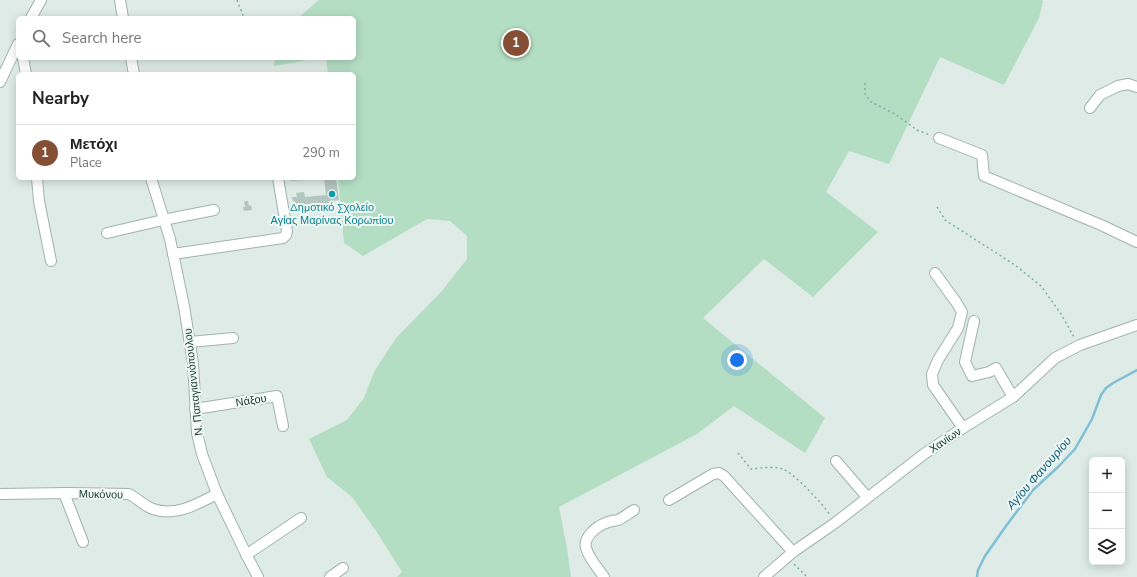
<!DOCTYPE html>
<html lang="en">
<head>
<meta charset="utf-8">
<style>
  :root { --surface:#fff; --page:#f6f6f6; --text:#222; --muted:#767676; --line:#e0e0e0; --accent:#844f34 }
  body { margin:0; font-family:"Nunito Sans",sans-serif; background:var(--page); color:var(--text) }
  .controls { position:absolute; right:12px; bottom:12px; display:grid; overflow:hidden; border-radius:6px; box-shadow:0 2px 10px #0003 }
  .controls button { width:36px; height:36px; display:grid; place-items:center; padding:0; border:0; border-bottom:1px solid var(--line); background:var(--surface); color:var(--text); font:20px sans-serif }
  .you { position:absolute; left:737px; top:360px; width:14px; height:14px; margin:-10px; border:3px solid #fff; border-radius:50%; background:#1a73e8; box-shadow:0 0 0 6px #1a73e833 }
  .badge { display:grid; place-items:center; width:26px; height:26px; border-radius:50%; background:var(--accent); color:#fff; font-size:13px; font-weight:700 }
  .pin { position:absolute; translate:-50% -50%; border:2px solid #fff; box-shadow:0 1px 4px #0006 }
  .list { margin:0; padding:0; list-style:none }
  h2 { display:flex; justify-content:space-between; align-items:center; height:52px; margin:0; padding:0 16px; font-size:17px }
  h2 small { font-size:13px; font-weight:400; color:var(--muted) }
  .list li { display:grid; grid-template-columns:26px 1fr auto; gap:12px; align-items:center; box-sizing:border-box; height:56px; padding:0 16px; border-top:1px solid var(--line) }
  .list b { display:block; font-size:15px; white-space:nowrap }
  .list p { margin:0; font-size:13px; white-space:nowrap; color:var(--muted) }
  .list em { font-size:13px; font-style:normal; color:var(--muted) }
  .icon { flex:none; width:22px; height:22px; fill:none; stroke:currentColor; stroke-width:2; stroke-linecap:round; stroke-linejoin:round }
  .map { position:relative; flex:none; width:1137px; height:577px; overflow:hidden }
  .search { position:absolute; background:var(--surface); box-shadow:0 2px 10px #0003; left:16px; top:16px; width:340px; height:44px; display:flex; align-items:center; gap:10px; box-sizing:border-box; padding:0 14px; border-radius:6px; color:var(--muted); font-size:15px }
  .panel { position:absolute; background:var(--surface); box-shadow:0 2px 10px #0003; left:16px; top:72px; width:340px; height:108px; border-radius:6px }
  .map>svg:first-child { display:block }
  .green { fill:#b4dec4 }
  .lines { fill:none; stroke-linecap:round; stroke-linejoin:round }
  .stream { stroke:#80c0d5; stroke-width:2.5 }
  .building { fill:#b3c6bf }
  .minor-casing { stroke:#a1b3ae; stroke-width:12 }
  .path { stroke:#7bb1a5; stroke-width:1.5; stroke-dasharray:2 3; stroke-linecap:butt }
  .minor { stroke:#fff; stroke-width:10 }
  .culture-dot { fill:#0f9aa8; stroke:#eef7f4; stroke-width:1.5 }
  .labels { text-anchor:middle; stroke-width:4; stroke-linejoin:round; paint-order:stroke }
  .culture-label { font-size:11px; fill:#0d838f; stroke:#eef7f4 }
  .street-label { font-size:11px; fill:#1e3b36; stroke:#eef7f4 }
  .water-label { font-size:12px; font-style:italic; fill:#14607b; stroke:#eef7f4 }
</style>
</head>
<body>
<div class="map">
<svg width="1137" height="577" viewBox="0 0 1137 577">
  <rect width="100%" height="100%" fill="#deebe6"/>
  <g class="green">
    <path d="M319,0H1041L1043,1L1039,18L1004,85L940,57L889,164L849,151L826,192L878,232L813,297L764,259L703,318L825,418L805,453L734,406L697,434L559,507L567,549L571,577H397L402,572L376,531L352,497L327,477L309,439L347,420L364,398L374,372L396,338L441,292L467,259V236L450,221L427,219L363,256L344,243L338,178H354V74H328L326,58H354V18H298Z"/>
    <path d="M275,58H319L274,66Z"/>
  </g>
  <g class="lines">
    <path class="stream" d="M977,577L978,570L985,556L1006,526L1033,490L1058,467L1075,449L1092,419L1101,395L1106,388L1113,383L1137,370"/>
  </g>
  <g class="building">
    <path d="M290,178H336L339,200L332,201L333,206L296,210L295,201L293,202L292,197H297L296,193L304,192L305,197L326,195L324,179L290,181Z"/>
    <path d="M244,201H248L249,206L251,205L252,210L244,211L243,207H245Z"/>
  </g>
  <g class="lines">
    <g class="minor-casing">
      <g id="minor">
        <path d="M120,0L123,18"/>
        <path d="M31,18L41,0"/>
        <path d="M23,58L26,74"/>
        <path d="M131,58L134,74"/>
        <path d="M0,82L18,44"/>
        <path d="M1090,108L1100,95L1118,86L1128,84L1137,87"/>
        <path d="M939,138L982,155L984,176L1101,225L1137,242"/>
        <path d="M37,178L39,201L51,261"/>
        <path d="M151,178L170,239L184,306L193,363L197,433L202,454L217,494L247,556L258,577"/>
        <path d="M107,233L163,220L214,210"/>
        <path d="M173,254L283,238L286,235L287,231L278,178"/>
        <path d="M935,273L956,302L962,312L958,328L938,360L932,374L933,385L963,428"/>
        <path d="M974,321L965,362L972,376L989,372L996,368L1013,397"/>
        <path d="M190,342L233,338"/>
        <path d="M195,409L277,396L283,426"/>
        <path d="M836,461L867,497"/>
        <path d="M64,493L83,542"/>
        <path d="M0,494L67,493L129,494C137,498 144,506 153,509C176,517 197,504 217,494"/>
        <path d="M669,500L713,474L719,473L724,476L793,552"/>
        <path d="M246,555L301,518"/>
        <path d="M330,577L343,568"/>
        <path d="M604,577C598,568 589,559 586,548C583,537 597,526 606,523C609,521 614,521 618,520C623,518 629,513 634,510"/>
        <path d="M764,577L793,552L835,523L924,454L963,428L1013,397L1055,358L1080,345L1137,325"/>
      </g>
    </g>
    <g class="path">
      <path d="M237,0L244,18"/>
      <path d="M865,83V94L871,102L895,114L917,130L930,135"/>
      <path d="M937,207L945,220L1015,265L1041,286L1061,314L1074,337"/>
      <path d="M738,453L751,469C760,468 775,466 783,469C796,475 821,502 830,515"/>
      <path d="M794,564L807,577"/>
    </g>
    <use href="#minor" class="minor"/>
  </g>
  <circle class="culture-dot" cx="332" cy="194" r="4"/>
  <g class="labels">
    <g class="culture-label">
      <text x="332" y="211">Δημοτικό Σχολείο<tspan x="332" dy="13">Αγίας Μαρίνας Κορωπίου</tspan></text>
    </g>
    <g class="street-label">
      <text transform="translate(193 382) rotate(-96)" y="4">Ν. Παπαγιαννόπουλου</text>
      <text transform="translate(251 400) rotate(-9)" y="4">Νάξου</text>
      <text transform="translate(945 440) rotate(-34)" y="4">Χανίων</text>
      <text transform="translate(101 494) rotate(1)" y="4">Μυκόνου</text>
    </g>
    <g class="water-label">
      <text transform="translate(1039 473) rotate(-49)" y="4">Αγίου Φανουρίου</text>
    </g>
  </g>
</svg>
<div class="controls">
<button>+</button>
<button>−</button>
<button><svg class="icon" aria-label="layers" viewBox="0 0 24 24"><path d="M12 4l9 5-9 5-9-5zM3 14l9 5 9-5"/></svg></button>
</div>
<div class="you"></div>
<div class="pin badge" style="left:516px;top:43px">1</div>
<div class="search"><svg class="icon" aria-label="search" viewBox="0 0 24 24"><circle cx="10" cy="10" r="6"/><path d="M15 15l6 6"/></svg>Search here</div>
<section class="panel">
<h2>Nearby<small></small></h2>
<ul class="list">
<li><span class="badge">1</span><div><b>Μετόχι</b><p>Place</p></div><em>290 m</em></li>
</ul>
</section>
</div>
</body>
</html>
